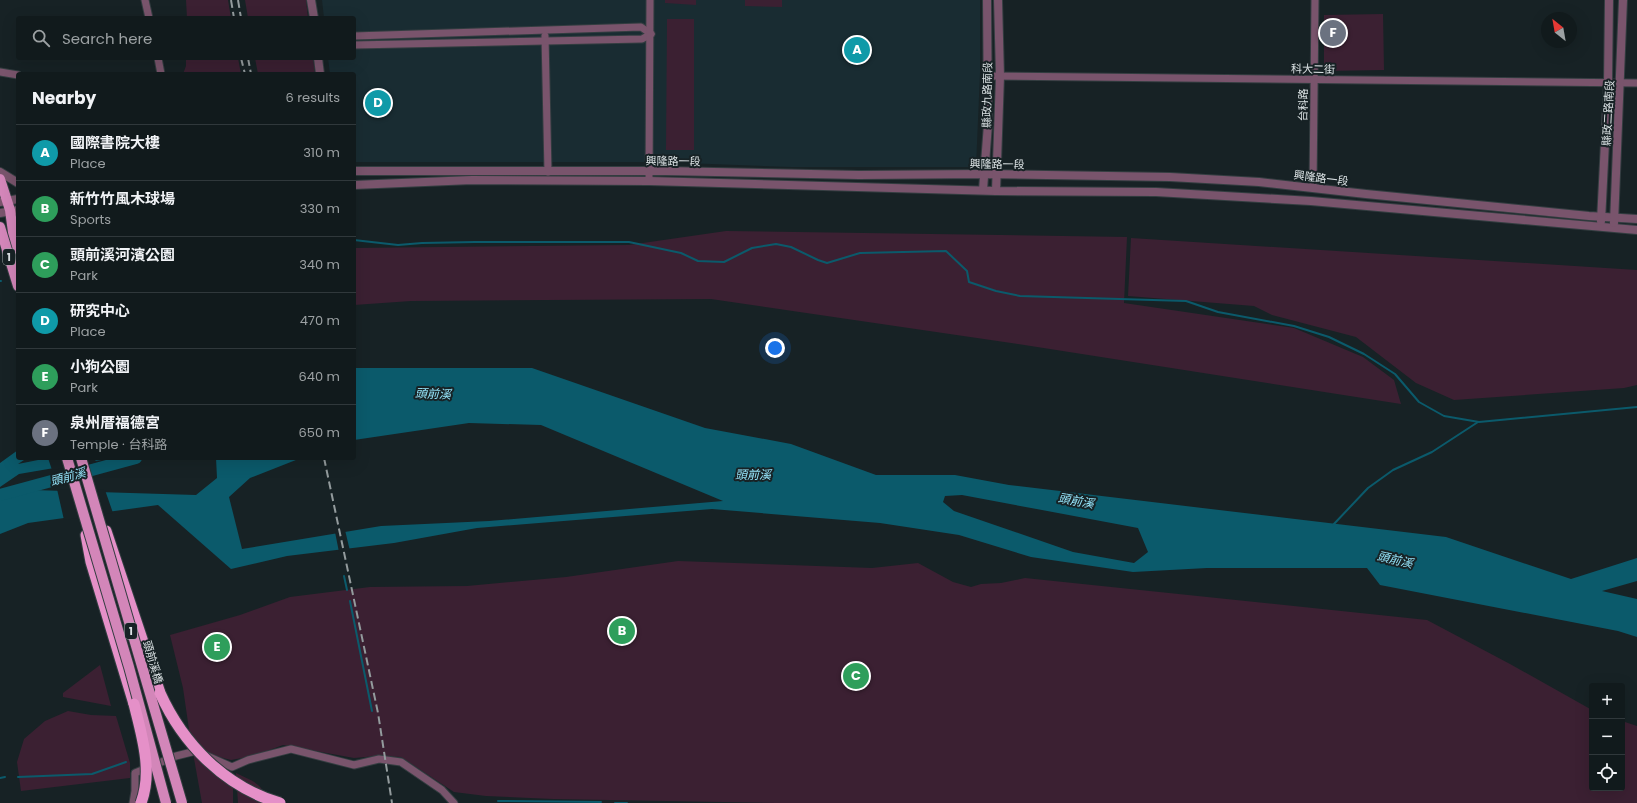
<!DOCTYPE html>
<html lang="en">
<head>
<meta charset="utf-8">
<style>
  :root { --surface:#111a1c; --page:#1e2729; --text:#f1f3f6; --muted:#9ca1a3; --line:#30383b; --accent:#b45309 }
  body { margin:0; font-family:Poppins,"Noto Sans TC",sans-serif; background:var(--page); color:var(--text) }
  .controls { position:absolute; right:12px; bottom:12px; display:grid; overflow:hidden; border-radius:4px; box-shadow:0 4px 16px #0002 }
  .controls button { width:36px; height:36px; display:grid; place-items:center; padding:0; border:0; border-bottom:1px solid var(--line); background:var(--surface); color:var(--text); font:20px sans-serif }
  .compass { position:absolute; left:1541px; top:12px; width:36px; height:36px; border-radius:50%; background:var(--surface); box-shadow:0 4px 16px #0002; rotate:329deg }
  .you { position:absolute; left:775px; top:348px; width:14px; height:14px; margin:-10px; border:3px solid #fff; border-radius:50%; background:#1a73e8; box-shadow:0 0 0 6px #1a73e833 }
  .badge { display:grid; place-items:center; width:26px; height:26px; border-radius:50%; background:var(--accent); color:#fff; font-size:13px; font-weight:700 }
  .pin { position:absolute; translate:-50% -50%; border:2px solid #fff; box-shadow:0 1px 4px #0006 }
  .list { margin:0; padding:0; list-style:none }
  h2 { display:flex; justify-content:space-between; align-items:center; height:52px; margin:0; padding:0 16px; font-size:17px }
  h2 small { font-size:13px; font-weight:400; color:var(--muted) }
  .list li { display:grid; grid-template-columns:26px 1fr auto; gap:12px; align-items:center; box-sizing:border-box; height:56px; padding:0 16px; border-top:1px solid var(--line) }
  .list b { display:block; font-size:15px; white-space:nowrap }
  .list p { margin:0; font-size:13px; white-space:nowrap; color:var(--muted) }
  .list em { font-size:13px; font-style:normal; color:var(--muted) }
  .icon { flex:none; width:22px; height:22px; fill:none; stroke:currentColor; stroke-width:2; stroke-linecap:round; stroke-linejoin:round }
  .map { position:relative; flex:none; width:1637px; height:803px; overflow:hidden }
  .search { position:absolute; background:var(--surface); box-shadow:0 4px 16px #0002; left:16px; top:16px; width:340px; height:44px; display:flex; align-items:center; gap:10px; box-sizing:border-box; padding:0 14px; border-radius:4px; color:var(--muted); font-size:15px }
  .panel { position:absolute; background:var(--surface); box-shadow:0 4px 16px #0002; left:16px; top:72px; width:340px; height:388px; border-radius:4px }
  .map>svg:first-child { display:block }
  .built { fill:#192c32 }
  .green { fill:#3b2032 }
  .water { fill:#0b5a6b; fill-rule:evenodd }
  .pier { fill:#172225 }
  .lines { fill:none; stroke-linecap:round; stroke-linejoin:round }
  .stream { stroke:#0b5a6b; stroke-width:2 }
  .river { stroke:#0b5a6b; stroke-width:12 }
  .minor-casing { stroke:#333d40; stroke-width:9 }
  .tertiary-casing { stroke:#333d40; stroke-width:10 }
  .primary-casing { stroke:#333d40; stroke-width:12 }
  .trunk-casing { stroke:#333d40; stroke-width:13 }
  .minor { stroke:#79546c; stroke-width:7 }
  .tertiary { stroke:#79546c; stroke-width:8 }
  .primary { stroke:#d386b9; stroke-width:10 }
  .trunk { stroke:#e590c8; stroke-width:11 }
  .rail { stroke:#939b9d; stroke-width:2; stroke-dasharray:8 4; stroke-linecap:butt }
  .primary-bridge-casing { stroke:#333d40; stroke-width:12; stroke-linecap:butt }
  .trunk-bridge-casing { stroke:#333d40; stroke-width:13; stroke-linecap:butt }
  .primary-bridge { stroke:#d386b9; stroke-width:10 }
  .trunk-bridge { stroke:#e590c8; stroke-width:11 }
  .labels { text-anchor:middle; stroke-width:4; stroke-linejoin:round; paint-order:stroke }
  .shield { fill:#172225; stroke:#a1a9ab; stroke-width:1 }
  .shield-label { font-size:10px; font-weight:bold; fill:#dce3e5 }
  .street-label { font-size:11px; fill:#dce3e5; stroke:#172225 }
  .water-label { font-size:12px; font-style:italic; fill:#97e7fd; stroke:#172225 }
</style>
</head>
<body>
<div class="map">
<svg width="1637" height="803" viewBox="0 0 1637 803">
  <rect width="100%" height="100%" fill="#172225"/>
  <path class="built" d="M322,0H980V73L976,167H791L658,162H354V74H330L328,58H354V18H324Z"/>
  <g class="green">
    <path d="M186,0H228L231,18H187Z"/>
    <path d="M245,0H306L308,18H248Z"/>
    <path d="M665,0H696V5L665,3Z"/>
    <path d="M745,0H782V7L745,6Z"/>
    <path d="M1383,14L1384,70L1324,71V15Z"/>
    <path d="M667,19H694V150H666Z"/>
    <path d="M186,58H238L241,74H183L186,66Z"/>
    <path d="M255,58H313L315,74H258Z"/>
    <path d="M726,231L1127,237L1124,303L1294,328L1363,357L1394,380L1401,404L1018,344L711,299L411,301L354,305V248L629,245Z"/>
    <path d="M1131,238L1637,270V385L1624,388L1454,400L1416,383L1356,337L1272,315L1254,306L1128,296Z"/>
    <path d="M678,561L872,568L918,563L953,582L971,587L981,584L1001,583L1025,578L1427,620L1510,664L1592,710V788H1622V721L1637,726V803H776L553,799L486,796L454,792L401,757L377,756L354,758L283,745L253,756L231,760L192,750L183,688L170,635L240,615L290,597L370,587L467,586L566,577Z"/>
    <path d="M100,665L111,706L63,697V693Z"/>
    <path d="M68,711L91,715L116,716L130,763V778L21,791L17,762L24,739L45,721Z"/>
    <path d="M193,753L227,767L233,785V803H202Z"/>
    <path d="M236,773C252,781 264,783 267,803H238Z"/>
  </g>
  <g class="water">
    <path d="M354,368H532L705,428L791,444L876,475H955L1009,485L1446,537L1571,579L1637,558V581L1602,591L1637,599V637L1618,631L1380,585L1367,568H1207L1133,572L1031,557L959,535L880,523L712,509L477,528L394,543L287,556L231,569L158,505L28,523L0,534V489L196,495L217,478L216,458H301L250,478L229,497L242,549L381,526L489,521L723,501L541,425L469,423L354,440ZM962,495L1138,528L1148,552L1134,563L1073,552L954,511L943,502L945,496Z"/>
    <path d="M18,450V458H27L18,464L48,458H113L19,474L0,487V463Z"/>
  </g>
  <g class="pier">
    <path d="M48,458H95L96,463L52,470Z"/>
    <path d="M57,489L105,490L113,513L64,520Z"/>
    <path d="M345,530L350,551L339,552L335,532Z"/>
  </g>
  <g class="lines">
    <g class="stream">
      <path d="M354,240L398,245L422,243L475,242H629L681,253L698,261L724,262L752,248L776,244L791,247L818,260L827,263L860,253L946,251L967,271L969,282L996,291L1020,296L1186,301L1218,312L1294,326L1329,337L1364,354L1395,374L1419,402L1444,416L1479,422L1637,407"/>
      <path d="M0,281H1"/>
      <path d="M1333,525L1368,488L1393,470L1432,452L1478,422"/>
      <path d="M344,576L347,590"/>
      <path d="M350,601L372,711"/>
      <path d="M18,777L92,774L126,762"/>
      <path d="M0,778L5,777"/>
      <path d="M498,801L601,802"/>
      <path d="M615,803H627"/>
    </g>
    <path class="river" d="M0,495L136,458"/>
    <g class="minor-casing">
      <g id="minor">
        <path d="M145,0L149,18"/>
        <path d="M354,36L641,27L651,34"/>
        <path d="M545,36L548,172"/>
        <path d="M354,45L642,39L651,34"/>
        <path d="M158,58L161,74"/>
        <path d="M0,72L18,75"/>
        <path d="M988,76L1637,83"/>
        <path d="M649,181L650,0"/>
        <path d="M1313,187L1315,0"/>
        <path d="M133,803L135,791V773L176,756L196,751L232,767L248,760L291,749L354,765L379,759L401,762L442,790L454,803"/>
      </g>
    </g>
    <g class="tertiary-casing">
      <g id="tertiary">
        <path d="M311,0L314,18"/>
        <path d="M318,58L320,74"/>
        <path d="M354,171H665L859,175L984,174L1170,177L1259,182L1366,194L1589,216L1637,219"/>
        <path d="M0,172L18,183"/>
        <path d="M354,185L472,180L649,181L996,191L1156,192L1311,201L1637,230"/>
        <path d="M983,190L988,124L987,0"/>
        <path d="M996,191L1000,76L998,0"/>
        <path d="M0,202L18,199"/>
        <path d="M0,213L18,210"/>
        <path d="M1601,221L1608,83L1609,0"/>
        <path d="M1614,223L1623,0"/>
      </g>
    </g>
    <g class="primary-casing">
      <g id="primary">
        <path d="M0,179L10,210L13,232L18,249"/>
        <path d="M0,227L18,286"/>
      </g>
    </g>
    <g class="trunk-casing">
      <g id="trunk">
        <path d="M106,531L160,693"/>
        <path d="M86,535L91,562L134,704"/>
      </g>
    </g>
    <use href="#minor" class="minor"/>
    <use href="#tertiary" class="tertiary"/>
    <use href="#primary" class="primary"/>
    <use href="#trunk" class="trunk"/>
    <g class="rail">
      <path d="M231,0L234,18"/>
      <path d="M238,0L241,18"/>
      <path d="M241,58L245,74"/>
      <path d="M248,58L251,74"/>
      <path d="M324,458L378,713L392,803"/>
    </g>
    <g class="primary-bridge-casing">
      <g id="primary-bridge">
        <path d="M67,458L129,667L166,803"/>
        <path d="M81,458L182,803"/>
      </g>
    </g>
    <g class="trunk-bridge-casing">
      <g id="trunk-bridge">
        <path d="M160,693C183,744 225,787 280,803"/>
        <path d="M134,704C142,736 153,771 141,803"/>
      </g>
    </g>
    <use href="#primary-bridge" class="primary-bridge"/>
    <use href="#trunk-bridge" class="trunk-bridge"/>
  </g>
  <g class="labels">
    <g class="shield">
      <rect x="3" y="249" width="12" height="16" rx="3"/>
      <rect x="125" y="623" width="12" height="16" rx="3"/>
    </g>
    <g class="shield-label">
      <text x="9" y="261">1</text>
      <text x="131" y="635">1</text>
    </g>
    <g class="street-label">
      <text transform="translate(1313 69) rotate(1)" y="4">科大二街</text>
      <text transform="translate(987 95) rotate(-89)" y="4">縣政九路南段</text>
      <text transform="translate(1303 105) rotate(-89)" y="4">台科路</text>
      <text transform="translate(1608 113) rotate(-87)" y="4">縣政二路南段</text>
      <text transform="translate(673 161) rotate(1)" y="4">興隆路一段</text>
      <text transform="translate(997 164) rotate(1)" y="4">興隆路一段</text>
      <text transform="translate(1321 178) rotate(7)" y="4">興隆路一段</text>
      <text transform="translate(153 662) rotate(74)" y="4">頭前溪橋</text>
    </g>
    <g class="water-label">
      <text transform="translate(433 394) rotate(2)" y="4">頭前溪</text>
      <text x="753" y="479">頭前溪</text>
      <text transform="translate(68 477) rotate(-15)" y="4">頭前溪</text>
      <text transform="translate(1076 501) rotate(10)" y="4">頭前溪</text>
      <text transform="translate(1395 560) rotate(13)" y="4">頭前溪</text>
    </g>
  </g>
</svg>
<div class="controls">
<button>+</button>
<button>−</button>
<button><svg class="icon" aria-label="locate" viewBox="0 0 24 24"><circle cx="12" cy="12" r="6"/><path d="M12 2v4M12 18v4M2 12h4M18 12h4"/></svg></button>
</div>
<svg class="compass" viewBox="-18 -18 36 36"><path d="M0-13l5 13h-10z" fill="#e53935"/><path d="M0 13l5-13h-10z" fill="#9ca1a3"/></svg>
<div class="you"></div>
<div class="pin badge" style="left:857px;top:50px;background:#0f9aa8">A</div>
<div class="pin badge" style="left:622px;top:631px;background:#2e9e5b">B</div>
<div class="pin badge" style="left:856px;top:676px;background:#2e9e5b">C</div>
<div class="pin badge" style="left:378px;top:103px;background:#0f9aa8">D</div>
<div class="pin badge" style="left:217px;top:647px;background:#2e9e5b">E</div>
<div class="pin badge" style="left:1333px;top:33px;background:#6b7280">F</div>
<div class="search"><svg class="icon" aria-label="search" viewBox="0 0 24 24"><circle cx="10" cy="10" r="6"/><path d="M15 15l6 6"/></svg>Search here</div>
<section class="panel">
<h2>Nearby<small>6 results</small></h2>
<ul class="list">
<li><span class="badge" style="background:#0f9aa8">A</span><div><b>國際書院大樓</b><p>Place</p></div><em>310 m</em></li>
<li><span class="badge" style="background:#2e9e5b">B</span><div><b>新竹竹風木球場</b><p>Sports</p></div><em>330 m</em></li>
<li><span class="badge" style="background:#2e9e5b">C</span><div><b>頭前溪河濱公園</b><p>Park</p></div><em>340 m</em></li>
<li><span class="badge" style="background:#0f9aa8">D</span><div><b>研究中心</b><p>Place</p></div><em>470 m</em></li>
<li><span class="badge" style="background:#2e9e5b">E</span><div><b>小狗公園</b><p>Park</p></div><em>640 m</em></li>
<li><span class="badge" style="background:#6b7280">F</span><div><b>泉州厝福德宮</b><p>Temple · 台科路</p></div><em>650 m</em></li>
</ul>
</section>
</div>
</body>
</html>
